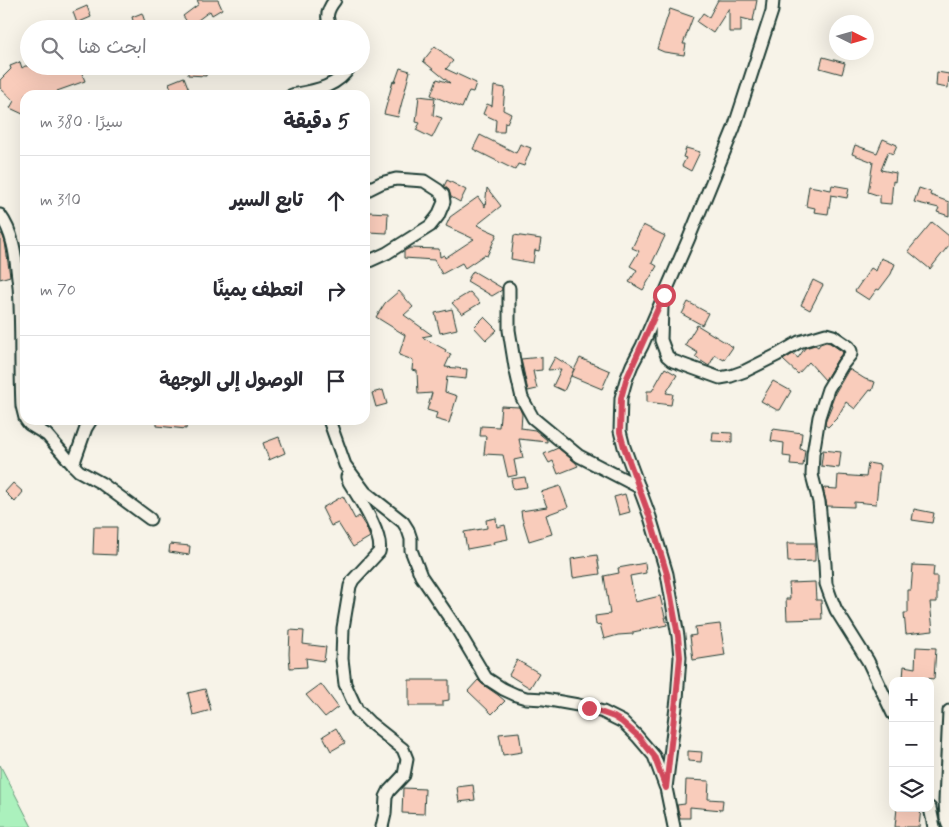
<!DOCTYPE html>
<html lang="ar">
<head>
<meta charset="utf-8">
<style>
  :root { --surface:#fff; --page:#f2f2f3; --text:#2b2b33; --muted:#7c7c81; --line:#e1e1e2 }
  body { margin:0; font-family:Mynerve,"Playpen Sans Arabic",sans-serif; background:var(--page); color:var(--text); direction:rtl }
  .controls { position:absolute; right:15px; bottom:15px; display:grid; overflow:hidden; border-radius:10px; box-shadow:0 5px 20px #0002 }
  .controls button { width:45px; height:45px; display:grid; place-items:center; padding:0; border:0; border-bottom:1px solid var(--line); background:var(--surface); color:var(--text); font:25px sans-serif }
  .compass { position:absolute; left:829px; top:15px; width:45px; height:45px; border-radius:50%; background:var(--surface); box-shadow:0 5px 20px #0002; rotate:95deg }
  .stop { position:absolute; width:15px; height:15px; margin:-11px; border:4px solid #d1495b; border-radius:50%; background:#fff }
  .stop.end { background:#d1495b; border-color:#fff; box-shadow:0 1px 5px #0008 }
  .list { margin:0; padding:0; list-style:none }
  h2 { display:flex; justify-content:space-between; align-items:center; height:65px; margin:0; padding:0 20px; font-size:21px }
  h2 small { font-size:16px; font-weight:400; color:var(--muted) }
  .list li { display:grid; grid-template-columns:32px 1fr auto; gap:15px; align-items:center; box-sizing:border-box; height:90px; padding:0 20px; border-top:1px solid var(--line) }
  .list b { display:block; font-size:19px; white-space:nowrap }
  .list em { font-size:16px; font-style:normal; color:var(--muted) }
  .icon { flex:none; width:28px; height:28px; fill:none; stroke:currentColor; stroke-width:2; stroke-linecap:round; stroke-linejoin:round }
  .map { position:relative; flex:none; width:949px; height:827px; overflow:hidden; direction:ltr }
  .search { position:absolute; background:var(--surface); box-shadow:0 5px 20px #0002; left:20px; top:20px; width:350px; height:55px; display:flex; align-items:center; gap:12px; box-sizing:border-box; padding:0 18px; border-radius:28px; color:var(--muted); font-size:19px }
  .panel { position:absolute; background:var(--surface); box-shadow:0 5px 20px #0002; left:20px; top:90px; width:350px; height:335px; border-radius:15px; direction:rtl }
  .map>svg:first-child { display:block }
  .green { fill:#abf1bd; stroke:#659778 }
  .building { fill:#f9ccbb; stroke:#1f3d34 }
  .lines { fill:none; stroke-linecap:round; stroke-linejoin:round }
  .minor-casing { stroke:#1f3d34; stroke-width:15 }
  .minor { stroke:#f7f3e8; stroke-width:11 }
  .route { stroke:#d1495b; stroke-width:6 }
</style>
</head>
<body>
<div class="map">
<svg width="949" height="827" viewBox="0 0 949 827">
  <rect width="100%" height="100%" fill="#f7f3e8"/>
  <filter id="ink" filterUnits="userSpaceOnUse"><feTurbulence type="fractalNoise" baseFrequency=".02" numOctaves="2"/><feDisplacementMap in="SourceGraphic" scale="10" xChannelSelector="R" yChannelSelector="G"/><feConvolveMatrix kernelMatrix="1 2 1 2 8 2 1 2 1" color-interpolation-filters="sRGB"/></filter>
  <g filter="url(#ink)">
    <path class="green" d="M0,765L32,827H0Z"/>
    <g class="building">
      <path d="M197,0H218L222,9L212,15L210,11L190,26L183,16L199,4Z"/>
      <path d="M718,0H757L753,21L741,18V32H729V8L713,33L697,22L703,13L709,17Z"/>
      <path d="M87,6L91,17L77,23L73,12Z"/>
      <path d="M670,9L693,17L683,44H686L684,55L664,52L657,49Z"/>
      <path d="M142,13L146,25L135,28L132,17Z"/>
      <path d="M435,46L453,61L446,69L476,83L473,92L469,91L462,108L431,95L437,79L450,83L423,61Z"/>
      <path d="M823,57L845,63L842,74L820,68Z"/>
      <path d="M20,62L22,68L25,66H79L85,81L57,91L59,95H25V115L10,108L14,101L0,88V80L11,69L10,66Z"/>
      <path d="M188,66H207L206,76L188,75Z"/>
      <path d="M400,68L410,71L398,117L384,114L393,81L395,82Z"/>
      <path d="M937,72L949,74L948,88L936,86Z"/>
      <path d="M184,77L191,95H173L169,83Z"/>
      <path d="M494,86L505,88L503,110L511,114L507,123L505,122L504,132H495L496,120L483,114L487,104L492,106Z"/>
      <path d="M419,96L435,98L433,115L442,118L432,138L416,130L420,123L416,122Z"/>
      <path d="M480,135L516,153L520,144L531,148L524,166L518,164L515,170L473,149Z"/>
      <path d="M883,139L897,145L893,154L888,152L881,170L896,173L895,182L893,181L891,204L880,203V196L868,192L873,162L852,154L855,145L877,153Z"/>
      <path d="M686,148L700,152L691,171L682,166L686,158L683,157Z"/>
      <path d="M447,180L466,190L460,202L451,197L449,190L444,186Z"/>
      <path d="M832,185L849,188L847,198L831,195L828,214L814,212L815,208L806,206L809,186L831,190Z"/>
      <path d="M487,188L501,206L477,225L497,234L487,256L484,255L465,268L462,263L442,274L434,260L404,258V251L410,248L439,249L440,257L444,255L445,258L474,239L446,226L450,217L478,197L485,207Z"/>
      <path d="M919,188L931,192L930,195L949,202V216L937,212L939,208L914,202Z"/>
      <path d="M369,212L388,213L387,233L368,232Z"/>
      <path d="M932,222L949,236V245L930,269L908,251Z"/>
      <path d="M643,225L665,236L652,263L657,266L643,290L629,282L637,270L630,266L639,251L632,248Z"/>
      <path d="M0,234H2L5,242L10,276L0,279Z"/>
      <path d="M514,235L541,239L539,251L535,250L533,263L511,259Z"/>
      <path d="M881,258L895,264L891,274L879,290L877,289L869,300L855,291L871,268L876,271Z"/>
      <path d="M473,271L502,288V290L492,296L467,281Z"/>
      <path d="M813,280L823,285L810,310L801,305Z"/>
      <path d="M399,291L413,307L404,315L432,335L422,337L446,350L445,352L451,354L445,367L467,369L466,379L447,377L445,392L457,396L449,423L435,419L437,413L427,410L432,393L418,394L417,371L412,370L413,360L399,355L405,335L376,317L385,303Z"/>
      <path d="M470,292L480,303L462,314L452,303Z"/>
      <path d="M688,302L708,313L702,325L682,314Z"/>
      <path d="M452,309L457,329L440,333L435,313Z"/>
      <path d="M484,317L497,330L486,340L474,327Z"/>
      <path d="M697,325L733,347L724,360L715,355L709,366L695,357L698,353L685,345Z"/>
      <path d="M826,342L830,343L843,352L837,360L825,380L809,362L798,374L783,360L793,354L798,358L805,348L815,345L818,347L820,344Z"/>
      <path d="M542,357V370L533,371L537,389L528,391L521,359Z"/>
      <path d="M555,357L574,369L564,391L553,386L561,369L548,370Z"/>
      <path d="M580,358L610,371L602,389L571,376Z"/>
      <path d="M665,368L677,375L666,393L673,394L671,405L647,402V391H652Z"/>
      <path d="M849,369L865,379L875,382L872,391L870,390L855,409L846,402L837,418L828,427L825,425L826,419L832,405L831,404L835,393Z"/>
      <path d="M773,381L791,391L780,410H777L761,401Z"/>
      <path d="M383,390L387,404L376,407L372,393Z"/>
      <path d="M501,406L519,407L522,414L521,428L535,430L547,440V442L519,439L523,458L514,460L517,475L508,477L503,455L484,454L486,436H480L481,426L499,427Z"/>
      <path d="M157,420H187L186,429L157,426Z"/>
      <path d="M773,429L802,433L800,449L805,450L803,466L790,465L791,457L783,456L784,443L771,441Z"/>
      <path d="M713,432L732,433V442L712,441Z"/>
      <path d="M279,437L285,453L269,460L263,443Z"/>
      <path d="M558,448L576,463L578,466L558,474L553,461L549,463L544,454Z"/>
      <path d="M823,450L841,452L839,468L821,466Z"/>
      <path d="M868,463L880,465L876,504L854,502V507L827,506L823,488L837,489L838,475L866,477Z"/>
      <path d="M525,477L527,487L513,489L511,479Z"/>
      <path d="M13,483L23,492L15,502L5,492Z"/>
      <path d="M560,486L568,507L546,515L552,534L529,541L522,518L521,511L547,507L541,492Z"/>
      <path d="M625,494L630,512L619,515L614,497Z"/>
      <path d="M343,496L355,519L359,516L366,527L370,537L353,547L338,523L331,526L322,508Z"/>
      <path d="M914,509L934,513L932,523L912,520Z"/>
      <path d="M496,518L497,527L505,525L508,539L493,542L494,544L467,549L464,532L487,528L486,520Z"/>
      <path d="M94,527H117L116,555L93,554Z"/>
      <path d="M787,543H815V561L788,562Z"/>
      <path d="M170,544L190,546L189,555L169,552Z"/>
      <path d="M597,555L600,574L573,578L571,559Z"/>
      <path d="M645,563L646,573L630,576L635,602L660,596L667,625L633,632V634L618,635L604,639L600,624L596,625L595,616L610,614L604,576L619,573L618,568Z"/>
      <path d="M913,565L934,566L933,576H937V602H930L933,631L906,634L904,613H908V590H911Z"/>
      <path d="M815,582L816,600H821L822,619L787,620L786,599H790L789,583Z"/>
      <path d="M720,624L725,655L693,660L690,636L696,635L695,627Z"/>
      <path d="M290,630L304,631L303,644L326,647L324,661L306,658L307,667L290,668L289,654Z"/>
      <path d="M916,647L936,648L934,679L918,677V680L903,678L904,666L915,668Z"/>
      <path d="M517,660L539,673L530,688L509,675Z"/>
      <path d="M409,680H449V700L443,701V706H409Z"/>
      <path d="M478,680L482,684L498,695L505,701L492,714L468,691Z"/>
      <path d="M321,684L338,707L325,717L306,695Z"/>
      <path d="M205,689L211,710L193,715L188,693Z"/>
      <path d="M336,728L345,743L331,751L323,736Z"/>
      <path d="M519,732L522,752L503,755L499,734Z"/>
      <path d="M688,751L702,752L701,762L688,761Z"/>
      <path d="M686,780L709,781L708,799L723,800L722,810L690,807V818H680L677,805L685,804Z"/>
      <path d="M473,785L475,800L459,802L457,787Z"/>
      <path d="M403,788L425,789L424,814L402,813Z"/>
      <path d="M897,808H921L919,827H895Z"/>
    </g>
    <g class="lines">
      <g class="minor-casing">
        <g id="minor">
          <path d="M333,29C324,19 327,10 335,0"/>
          <path d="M292,95C313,91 339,87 350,66"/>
          <path d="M365,191L381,183L396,179L424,181L438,190L443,195L444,202L438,216L430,226L387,253L365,263"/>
          <path d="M0,215C15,235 16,262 19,286C22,326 20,366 22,406L25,418"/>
          <path d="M509,288V330L515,367L522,398L533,418L579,456L639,487"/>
          <path d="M662,306L661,340L667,356L673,361L720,378L731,376L745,371L777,355L799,342L826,334L833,336L849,347L851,351V354L843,364L828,389L819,417L813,454L812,475L819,502L825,564L826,584L831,598L836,610L868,661L893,714"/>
          <path d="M26,420L29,424L47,435L73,465L79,471L101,483L150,519"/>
          <path d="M329,420L345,465L365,492L403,522L408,530L411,539V550L421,576L455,626L486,678L503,689L516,695L526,698L544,699L578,705L603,712L623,722L637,736L654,756L665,786"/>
          <path d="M73,465L86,428L91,420"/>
          <path d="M347,477L349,482C358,497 384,535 379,552L353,580L350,586L343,628L342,659L345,684L357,710L369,722L403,749L407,759L404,775L389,791L386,797L385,814L382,827"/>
          <path d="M930,808L934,827"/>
          <path d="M674,827L666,788L677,699L680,657L678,636L667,574L650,517L624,447L620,431L621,398L626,380L632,365L642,346L689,238L734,128L772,11L773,0"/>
          <path d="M949,827L946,818L945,801L949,711"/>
        </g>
      </g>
      <use href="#minor" class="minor"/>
    </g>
  </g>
  <g class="lines" filter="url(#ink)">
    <path class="route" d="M589,708L614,717L622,722L638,736L654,756L666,788L676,699L680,657L678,636L667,574L650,518L624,447L620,432L621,398L626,380L664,295"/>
  </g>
</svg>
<div class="controls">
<button>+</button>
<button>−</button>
<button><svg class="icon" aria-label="layers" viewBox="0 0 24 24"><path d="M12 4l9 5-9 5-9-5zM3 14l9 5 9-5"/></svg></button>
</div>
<svg class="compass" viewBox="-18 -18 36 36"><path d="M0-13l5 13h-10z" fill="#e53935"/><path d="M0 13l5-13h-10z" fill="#7c7c81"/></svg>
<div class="stop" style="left:664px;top:295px"></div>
<div class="stop end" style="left:589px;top:708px"></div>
<div class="search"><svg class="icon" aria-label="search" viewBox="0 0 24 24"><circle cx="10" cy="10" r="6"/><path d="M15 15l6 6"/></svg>ابحث هنا</div>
<section class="panel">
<h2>5 دقيقة<small>سيرًا · 380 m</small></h2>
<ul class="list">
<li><svg class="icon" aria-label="ahead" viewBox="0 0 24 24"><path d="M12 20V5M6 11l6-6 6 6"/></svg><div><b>تابع السير</b></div><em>310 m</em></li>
<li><svg class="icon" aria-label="right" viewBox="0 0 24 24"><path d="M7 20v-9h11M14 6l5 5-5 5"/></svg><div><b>انعطف يمينًا</b></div><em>70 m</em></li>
<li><svg class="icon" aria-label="arrive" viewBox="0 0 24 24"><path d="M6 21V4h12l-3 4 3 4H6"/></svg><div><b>الوصول إلى الوجهة</b></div></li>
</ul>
</section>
</div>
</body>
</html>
